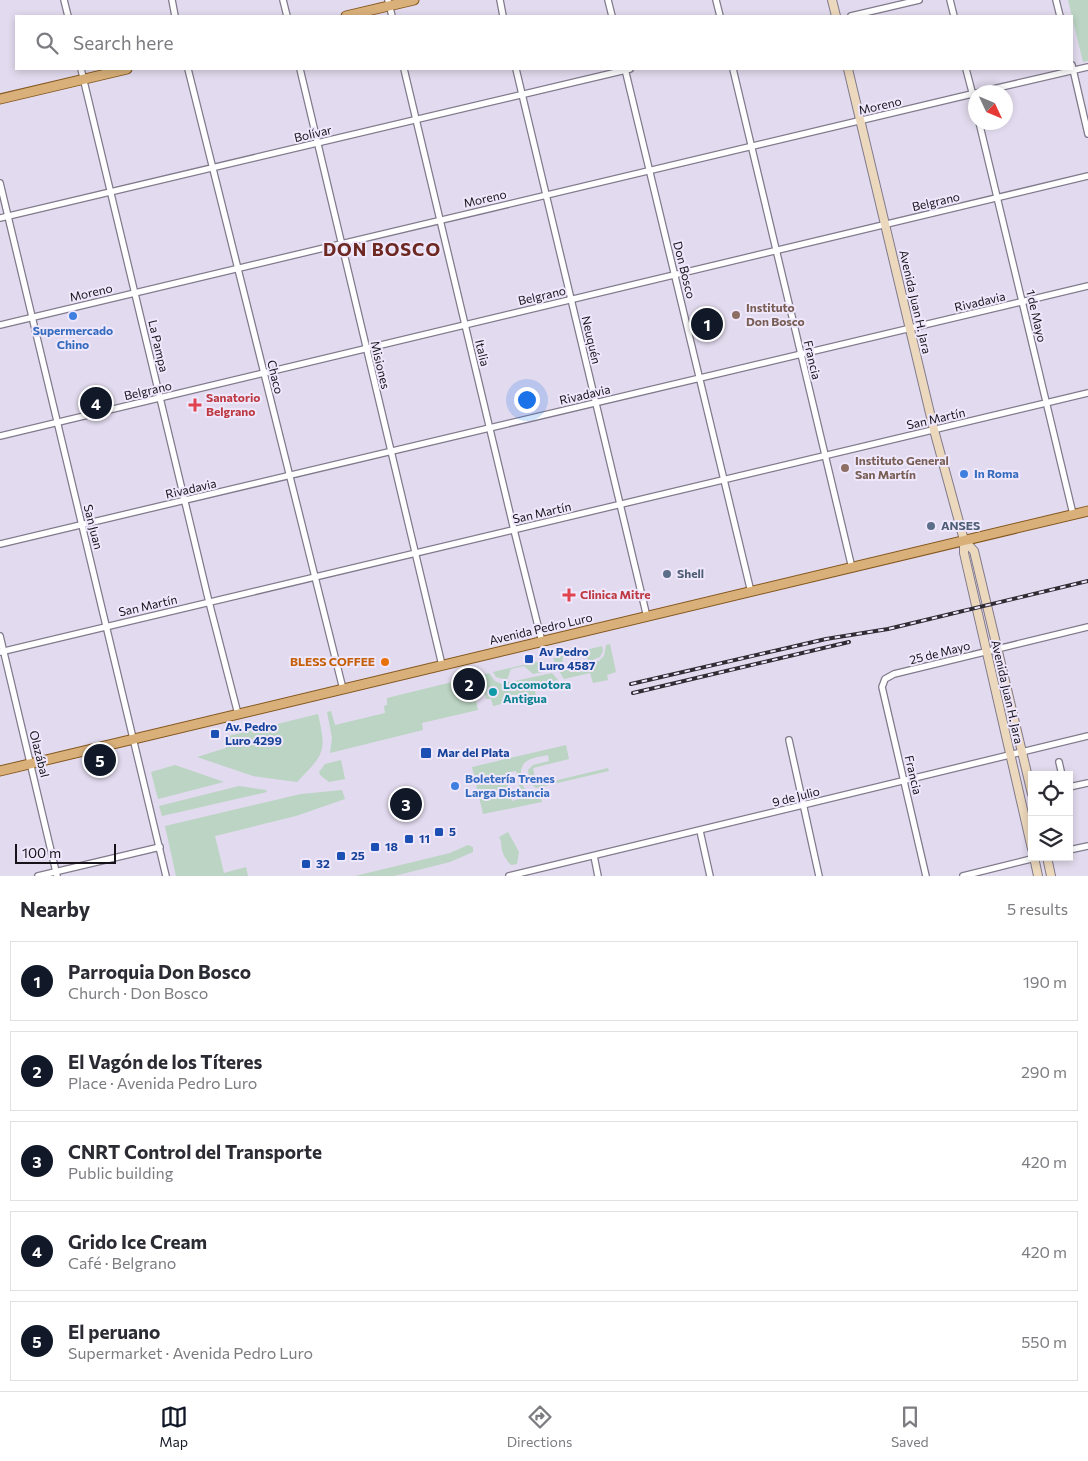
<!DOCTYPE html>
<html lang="en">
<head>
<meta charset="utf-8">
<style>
  :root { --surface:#fff; --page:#f7f7f7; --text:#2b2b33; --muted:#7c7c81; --line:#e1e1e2; --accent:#111827 }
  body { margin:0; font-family:Commissioner,sans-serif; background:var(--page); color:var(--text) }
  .controls { position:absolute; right:15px; bottom:15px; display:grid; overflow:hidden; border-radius:0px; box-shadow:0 2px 8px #0003 }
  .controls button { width:45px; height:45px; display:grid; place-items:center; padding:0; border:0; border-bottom:1px solid var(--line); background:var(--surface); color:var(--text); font:25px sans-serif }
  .compass { position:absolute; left:968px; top:85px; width:45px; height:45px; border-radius:50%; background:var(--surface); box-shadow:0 2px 8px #0003; rotate:134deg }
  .scale { position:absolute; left:15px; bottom:12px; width:101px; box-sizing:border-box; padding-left:5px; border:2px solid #151319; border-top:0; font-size:14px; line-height:18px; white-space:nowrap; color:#151319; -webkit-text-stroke:4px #efe7fc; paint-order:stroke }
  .you { position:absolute; left:526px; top:399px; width:18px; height:18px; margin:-12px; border:4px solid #fff; border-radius:50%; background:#1a73e8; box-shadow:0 0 0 8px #1a73e833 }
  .badge { display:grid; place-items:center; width:32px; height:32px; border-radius:50%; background:var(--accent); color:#fff; font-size:16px; font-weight:700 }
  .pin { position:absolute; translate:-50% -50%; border:2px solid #fff; box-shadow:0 1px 5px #0006 }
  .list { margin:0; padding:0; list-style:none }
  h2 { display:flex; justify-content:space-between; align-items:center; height:65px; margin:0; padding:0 20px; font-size:21px }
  h2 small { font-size:16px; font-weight:400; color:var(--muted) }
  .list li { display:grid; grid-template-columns:32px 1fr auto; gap:15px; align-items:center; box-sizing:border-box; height:80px; margin:0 10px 10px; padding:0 10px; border:1px solid var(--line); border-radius:0px }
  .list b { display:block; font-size:19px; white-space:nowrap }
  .list p { margin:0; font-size:16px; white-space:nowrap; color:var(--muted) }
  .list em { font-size:16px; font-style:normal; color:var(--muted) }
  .icon { flex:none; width:28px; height:28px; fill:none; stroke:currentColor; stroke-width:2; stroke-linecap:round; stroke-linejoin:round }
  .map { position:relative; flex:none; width:1088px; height:876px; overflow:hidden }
  .search { position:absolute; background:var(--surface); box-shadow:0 2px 8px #0003; left:15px; right:15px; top:15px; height:55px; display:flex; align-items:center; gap:12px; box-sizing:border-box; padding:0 18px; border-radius:0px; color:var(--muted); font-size:19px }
  .sheet { height:515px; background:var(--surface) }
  nav { display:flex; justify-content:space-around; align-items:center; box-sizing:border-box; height:70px; border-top:1px solid var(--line); background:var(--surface); font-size:14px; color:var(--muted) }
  nav a { display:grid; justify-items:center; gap:2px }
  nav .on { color:var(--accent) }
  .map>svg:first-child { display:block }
  .green { fill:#bbd4c3 }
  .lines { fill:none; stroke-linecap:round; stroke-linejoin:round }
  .minor-casing { stroke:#817a8c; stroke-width:8 }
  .secondary-casing { stroke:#817a8c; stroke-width:10 }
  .primary-casing { stroke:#84571e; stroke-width:11 }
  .minor { stroke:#fff; stroke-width:5.5 }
  .secondary { stroke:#ecd8bc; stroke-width:8 }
  .primary { stroke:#d9b07a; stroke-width:9 }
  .rail-casing { stroke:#2f2c34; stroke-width:4 }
  .rail { stroke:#efe7fc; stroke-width:2; stroke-dasharray:5.5; stroke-linecap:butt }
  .education-dot { fill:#8d6e63; stroke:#efe7fc; stroke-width:2 }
  .shop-dot { fill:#3f7fe0; stroke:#efe7fc; stroke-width:2 }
  .health-dot { fill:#e0444e; stroke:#efe7fc; stroke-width:2 }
  .service-dot { fill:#5c6f8a; stroke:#efe7fc; stroke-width:2 }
  .transit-dot { fill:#1a4fb4; stroke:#efe7fc; stroke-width:2 }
  .food-dot { fill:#e8710a; stroke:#efe7fc; stroke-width:2 }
  .culture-dot { fill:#0f9aa8; stroke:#efe7fc; stroke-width:2 }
  .labels { text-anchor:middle; stroke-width:4; stroke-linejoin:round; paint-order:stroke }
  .street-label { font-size:12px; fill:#151319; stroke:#efe7fc }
  .education-label { font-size:12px; font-weight:bold; fill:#785e54; stroke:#efe7fc; text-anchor:start }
  .shop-label { font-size:12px; font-weight:bold; fill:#366cbe; stroke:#efe7fc; text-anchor:start }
  .health-label { font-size:12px; font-weight:bold; fill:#be3a42; stroke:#efe7fc; text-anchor:start }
  .service-label { font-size:12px; font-weight:bold; fill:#4e5e75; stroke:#efe7fc; text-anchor:start }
  .transit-label { font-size:12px; font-weight:bold; fill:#164399; stroke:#efe7fc; text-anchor:start }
  .food-label { font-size:12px; font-weight:bold; fill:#c56008; stroke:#efe7fc; text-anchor:end }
  .culture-label { font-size:12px; font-weight:bold; fill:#0d838f; stroke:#efe7fc; text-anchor:start }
  .district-label { font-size:18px; font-weight:bold; letter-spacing:1px; fill:#6d2821; stroke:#efe7fc }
</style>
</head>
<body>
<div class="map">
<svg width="1088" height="876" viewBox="0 0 1088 876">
  <rect width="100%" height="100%" fill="#e2daee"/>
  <g class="green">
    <path d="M1068,0H1088V61L1083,62Z"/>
    <path d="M610,644L616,672L607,675L608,680L593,683L590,673L564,679L559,671L599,661L604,656L606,645Z"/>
    <path d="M602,646L603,651L600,657L590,661L581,653L563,657L562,667L557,668L553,658Z"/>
    <path d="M540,661L547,671L533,674L524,666L511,669L507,680L496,677L493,672Z"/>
    <path d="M489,673L495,681L501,684L552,673L558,680L534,686L536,696L493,706L491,699H486L485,694L475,696L478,710L422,723L423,730L330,753L332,738L327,712L331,711L335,725L385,713L384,706L387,705V698Z"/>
    <path d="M318,714C327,753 324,754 297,782L253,776L197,757L226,748L224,737Z"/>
    <path d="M566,745L569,759L533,768L537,785L608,768L609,771L536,788L530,783L528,770L533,765L549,761L548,755C534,758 519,758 521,777L517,778L516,771L505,773L512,801L522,798L519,784H522C525,792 531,795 540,794L542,802L483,814L472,767Z"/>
    <path d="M341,760L345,779L329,782L320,775L319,772L325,764Z"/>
    <path d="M175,765L224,782L158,799L151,772Z"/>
    <path d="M239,786L266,790L267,792L162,816L159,806Z"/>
    <path d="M342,790L345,799L296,816L215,836L224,873L246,867L248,876H176L165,826L301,794Z"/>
    <path d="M508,832L519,852L517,864L511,865C507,861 503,855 502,850C501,844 502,842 499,837Z"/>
    <path d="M468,845L473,847V852L450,862L394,876H355L450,853Z"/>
  </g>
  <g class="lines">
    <g class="minor-casing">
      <g id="minor">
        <path d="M64,0L68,16"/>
        <path d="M172,0L175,16"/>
        <path d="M283,0L287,16"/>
        <path d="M388,0L392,16"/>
        <path d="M500,0L503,16"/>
        <path d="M608,0L612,16"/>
        <path d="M716,0L720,16"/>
        <path d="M950,0L954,16"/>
        <path d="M1056,0L1060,16"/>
        <path d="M851,16L919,0"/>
        <path d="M1072,65L1088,134"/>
        <path d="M81,69L209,602L238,714"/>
        <path d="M188,69L343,689"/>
        <path d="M300,69L442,665"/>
        <path d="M404,69L514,530L542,642"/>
        <path d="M516,69L647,617"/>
        <path d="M625,69L751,592"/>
        <path d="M733,69L852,568"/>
        <path d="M966,69L976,107"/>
        <path d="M980,92L1088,67"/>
        <path d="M979,122L1073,514"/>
        <path d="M0,183L166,876"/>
        <path d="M0,218L630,69"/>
        <path d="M0,325L976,93"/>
        <path d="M0,436L1088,176"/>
        <path d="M0,544L1088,286"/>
        <path d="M0,636L57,876"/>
        <path d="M0,652L1088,393"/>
        <path d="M789,740L819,876"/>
        <path d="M1059,762L1062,775"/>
        <path d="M1069,787L1088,783"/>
        <path d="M700,831L710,876"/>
        <path d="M1069,850L1088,846"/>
        <path d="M594,856L598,876"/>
        <path d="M38,876L160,847"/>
        <path d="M509,876L1088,736"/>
        <path d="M926,876L882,687L885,679L894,674L1088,627"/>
        <path d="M963,876L1039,857"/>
      </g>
    </g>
    <g class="secondary-casing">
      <g id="secondary">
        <path d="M832,0L836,16"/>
        <path d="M848,69L934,430L964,540V553L1032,849"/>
        <path d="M964,540L974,551L1032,794"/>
        <path d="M1034,857L1038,876"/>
        <path d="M1047,857L1051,876"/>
      </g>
    </g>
    <g class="primary-casing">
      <g id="primary">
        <path d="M346,16L414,0"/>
        <path d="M0,99L127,69"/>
        <path d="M0,771L1088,511"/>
      </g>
    </g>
    <use href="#minor" class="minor"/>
    <use href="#secondary" class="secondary"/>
    <use href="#primary" class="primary"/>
    <g class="rail-casing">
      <g id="rail">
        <path d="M631,684L826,639L888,629L1088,581"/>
        <path d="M633,693L849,642"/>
      </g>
    </g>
    <use href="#rail" class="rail"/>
  </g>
  <g class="education-dot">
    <circle cx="736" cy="315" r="5"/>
    <circle cx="845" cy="468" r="5"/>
  </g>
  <g class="shop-dot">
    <circle cx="73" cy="316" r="5"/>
    <circle cx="964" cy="474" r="5"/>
    <circle cx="455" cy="786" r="5"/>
  </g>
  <g class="health-dot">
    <path d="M192.5 397.5h5v5h5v5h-5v5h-5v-5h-5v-5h5z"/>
    <path d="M566.5 587.5h5v5h5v5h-5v5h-5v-5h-5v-5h5z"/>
  </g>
  <g class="service-dot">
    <circle cx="931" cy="526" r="5"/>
    <circle cx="667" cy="574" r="5"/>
  </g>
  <g class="transit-dot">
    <rect x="524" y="654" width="10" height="10" rx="2.5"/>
    <rect x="210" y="729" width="10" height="10" rx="2.5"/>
    <rect x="420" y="747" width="12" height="12" rx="2.5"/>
    <rect x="434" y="827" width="10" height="10" rx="2.5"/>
    <rect x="404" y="834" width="10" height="10" rx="2.5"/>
    <rect x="370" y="842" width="10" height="10" rx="2.5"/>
    <rect x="336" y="851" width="10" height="10" rx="2.5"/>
    <rect x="301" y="859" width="10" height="10" rx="2.5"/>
  </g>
  <circle class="food-dot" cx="385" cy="662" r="5"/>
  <circle class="culture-dot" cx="493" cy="692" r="5"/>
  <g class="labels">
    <g class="street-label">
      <text transform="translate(880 106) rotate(-13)" y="4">Moreno</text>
      <text transform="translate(313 134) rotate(-13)" y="4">Bolívar</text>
      <text transform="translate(485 199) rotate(-13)" y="4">Moreno</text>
      <text transform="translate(936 202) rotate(-13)" y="4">Belgrano</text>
      <text transform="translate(684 270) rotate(76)" y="4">Don Bosco</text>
      <text transform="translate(91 293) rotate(-13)" y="4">Moreno</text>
      <text transform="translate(542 296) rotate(-13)" y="4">Belgrano</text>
      <text transform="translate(915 302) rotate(77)" y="4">Avenida Juan H. Jara</text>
      <text transform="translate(980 302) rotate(-13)" y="4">Rivadavia</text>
      <text transform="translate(1036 316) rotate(77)" y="4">1 de Mayo</text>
      <text transform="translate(591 340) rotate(77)" y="4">Neuquén</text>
      <text transform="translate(158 346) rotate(77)" y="4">La Pampa</text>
      <text transform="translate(482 353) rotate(77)" y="4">Italia</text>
      <text transform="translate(812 360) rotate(77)" y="4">Francia</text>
      <text transform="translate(380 365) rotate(77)" y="4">Misiones</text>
      <text transform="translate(275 377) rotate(76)" y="4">Chaco</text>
      <text transform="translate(148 391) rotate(-13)" y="4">Belgrano</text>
      <text transform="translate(585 395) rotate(-13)" y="4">Rivadavia</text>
      <text transform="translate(936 419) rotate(-13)" y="4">San Martín</text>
      <text transform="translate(191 489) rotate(-13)" y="4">Rivadavia</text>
      <text transform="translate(542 513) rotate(-13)" y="4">San Martín</text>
      <text transform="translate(93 527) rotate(76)" y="4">San Juan</text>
      <text transform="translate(148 606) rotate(-13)" y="4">San Martín</text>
      <text transform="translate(541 629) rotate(-13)" y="4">Avenida Pedro Luro</text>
      <text transform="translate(940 653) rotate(-14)" y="4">25 de Mayo</text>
      <text transform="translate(1007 692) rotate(77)" y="4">Avenida Juan H. Jara</text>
      <text transform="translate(39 754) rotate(76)" y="4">Olazábal</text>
      <text transform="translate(913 775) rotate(77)" y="4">Francia</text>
      <text transform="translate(796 797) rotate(-14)" y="4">9 de Julio</text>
    </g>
    <g class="education-label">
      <text x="746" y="312">Instituto<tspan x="746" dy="14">Don Bosco</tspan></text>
      <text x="855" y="465">Instituto General<tspan x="855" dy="14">San Martín</tspan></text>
    </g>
    <g class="shop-label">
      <text x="73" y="335" text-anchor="middle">Supermercado<tspan x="73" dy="14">Chino</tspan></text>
      <text x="974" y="478">In Roma</text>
      <text x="465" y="783">Boletería Trenes<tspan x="465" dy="14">Larga Distancia</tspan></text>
    </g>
    <g class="health-label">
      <text x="206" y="402">Sanatorio<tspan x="206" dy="14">Belgrano</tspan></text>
      <text x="580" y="599">Clinica Mitre</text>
    </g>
    <g class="service-label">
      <text x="941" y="530">ANSES</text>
      <text x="677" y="578">Shell</text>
    </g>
    <g class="transit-label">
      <text x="539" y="656">Av Pedro<tspan x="539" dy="14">Luro 4587</tspan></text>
      <text x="225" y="731">Av. Pedro<tspan x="225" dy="14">Luro 4299</tspan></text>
      <text x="437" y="757">Mar del Plata</text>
      <text x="449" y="836">5</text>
      <text x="419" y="843">11</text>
      <text x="385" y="851">18</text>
      <text x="351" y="860">25</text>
      <text x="316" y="868">32</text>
    </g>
    <g class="food-label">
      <text x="375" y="666">BLESS COFFEE</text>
    </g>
    <g class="culture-label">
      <text x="503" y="689">Locomotora<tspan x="503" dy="14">Antigua</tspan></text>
    </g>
    <g class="district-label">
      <text x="382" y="256">DON BOSCO</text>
    </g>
  </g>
</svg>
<div class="controls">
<button><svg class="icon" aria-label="locate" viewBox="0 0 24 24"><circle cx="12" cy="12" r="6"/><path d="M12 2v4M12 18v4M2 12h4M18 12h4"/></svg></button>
<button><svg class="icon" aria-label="layers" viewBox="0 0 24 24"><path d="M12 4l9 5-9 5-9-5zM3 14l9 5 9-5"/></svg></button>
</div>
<svg class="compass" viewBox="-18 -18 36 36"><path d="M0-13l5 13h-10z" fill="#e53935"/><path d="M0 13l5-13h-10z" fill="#7c7c81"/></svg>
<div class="scale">100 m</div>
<div class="you"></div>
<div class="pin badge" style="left:707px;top:324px">1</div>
<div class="pin badge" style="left:469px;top:684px">2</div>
<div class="pin badge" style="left:406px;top:804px">3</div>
<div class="pin badge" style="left:96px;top:403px">4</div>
<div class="pin badge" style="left:100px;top:760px">5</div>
<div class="search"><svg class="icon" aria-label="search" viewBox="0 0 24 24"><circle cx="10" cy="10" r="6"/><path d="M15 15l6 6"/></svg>Search here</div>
</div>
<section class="sheet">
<h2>Nearby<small>5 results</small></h2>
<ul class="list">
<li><span class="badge">1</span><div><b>Parroquia Don Bosco</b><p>Church · Don Bosco</p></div><em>190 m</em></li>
<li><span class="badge">2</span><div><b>El Vagón de los Títeres</b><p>Place · Avenida Pedro Luro</p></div><em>290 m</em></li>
<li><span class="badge">3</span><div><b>CNRT Control del Transporte</b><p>Public building</p></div><em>420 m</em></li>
<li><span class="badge">4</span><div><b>Grido Ice Cream</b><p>Café · Belgrano</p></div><em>420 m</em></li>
<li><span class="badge">5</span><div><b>El peruano</b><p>Supermarket · Avenida Pedro Luro</p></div><em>550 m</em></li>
</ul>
</section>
<nav>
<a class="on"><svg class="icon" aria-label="map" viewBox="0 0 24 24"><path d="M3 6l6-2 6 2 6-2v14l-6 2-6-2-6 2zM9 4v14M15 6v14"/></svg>Map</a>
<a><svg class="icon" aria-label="directions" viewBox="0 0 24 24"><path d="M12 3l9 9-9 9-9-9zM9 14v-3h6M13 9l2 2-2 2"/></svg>Directions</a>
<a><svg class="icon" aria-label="saved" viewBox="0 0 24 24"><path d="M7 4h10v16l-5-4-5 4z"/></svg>Saved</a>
</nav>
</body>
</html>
